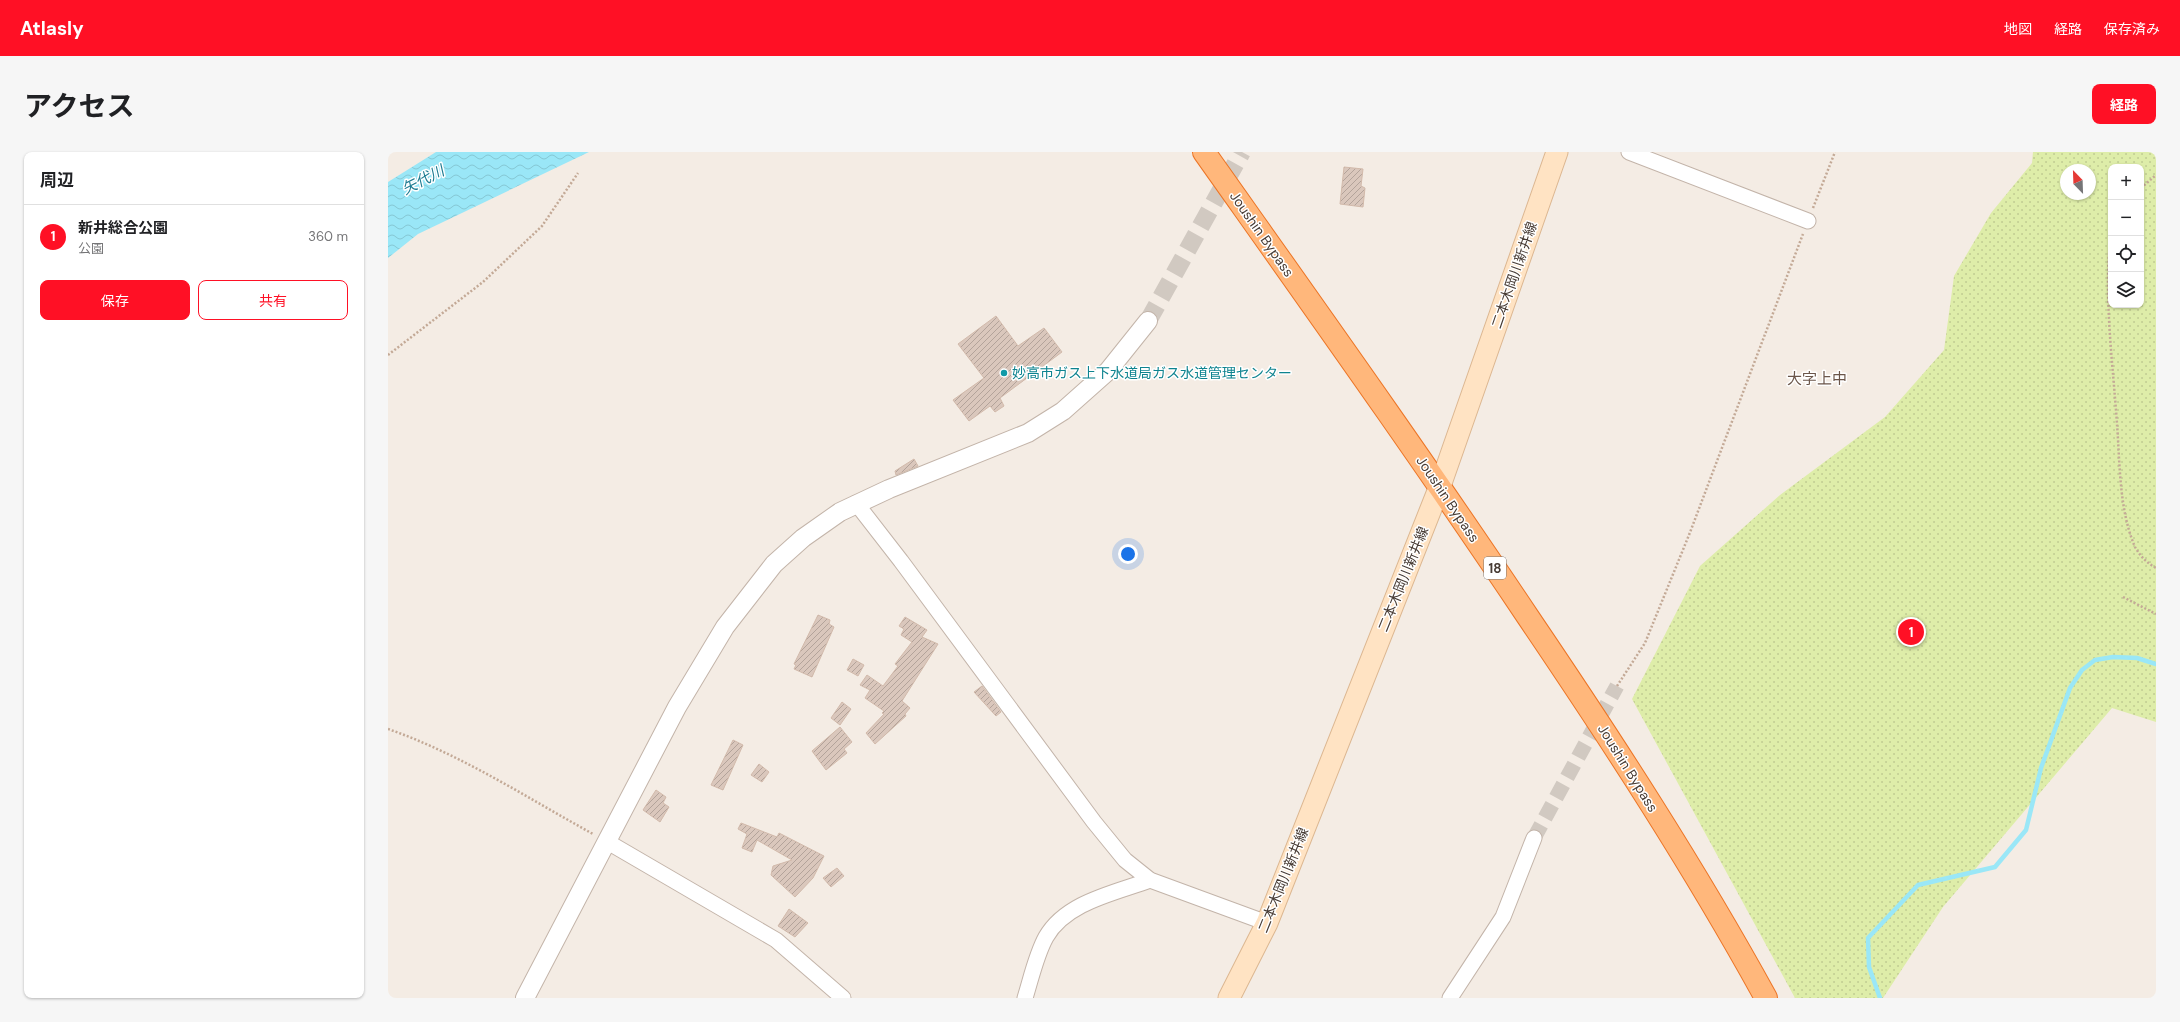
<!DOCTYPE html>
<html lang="ja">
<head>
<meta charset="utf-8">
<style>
  :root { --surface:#fff; --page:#f6f6f6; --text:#202124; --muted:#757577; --line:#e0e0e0; --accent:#ff1025 }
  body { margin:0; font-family:"DM Sans","Noto Sans JP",sans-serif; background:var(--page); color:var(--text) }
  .controls { position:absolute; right:12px; top:12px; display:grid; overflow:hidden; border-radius:8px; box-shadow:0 1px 3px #0004 }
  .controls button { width:36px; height:36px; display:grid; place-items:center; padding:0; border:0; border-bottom:1px solid var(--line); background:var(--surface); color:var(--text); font:20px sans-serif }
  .compass { position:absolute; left:1672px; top:12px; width:36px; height:36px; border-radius:50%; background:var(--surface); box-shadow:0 1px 3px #0004; rotate:337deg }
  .you { position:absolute; left:740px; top:402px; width:14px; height:14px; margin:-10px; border:3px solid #fff; border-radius:50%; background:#1a73e8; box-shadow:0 0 0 6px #1a73e833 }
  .badge { display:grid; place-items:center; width:26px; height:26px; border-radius:50%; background:var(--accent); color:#fff; font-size:13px; font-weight:700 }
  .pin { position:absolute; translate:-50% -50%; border:2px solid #fff; box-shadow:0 1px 4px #0006 }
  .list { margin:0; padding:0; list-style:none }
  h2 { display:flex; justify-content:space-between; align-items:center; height:52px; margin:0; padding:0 16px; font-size:17px }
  h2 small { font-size:13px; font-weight:400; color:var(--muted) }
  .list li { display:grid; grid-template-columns:26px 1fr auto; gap:12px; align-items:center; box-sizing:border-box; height:64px; padding:0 16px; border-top:1px solid var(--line) }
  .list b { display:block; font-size:15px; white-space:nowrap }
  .list p { margin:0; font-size:13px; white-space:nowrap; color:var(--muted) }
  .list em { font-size:13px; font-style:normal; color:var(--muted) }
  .actions { display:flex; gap:8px; padding:12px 16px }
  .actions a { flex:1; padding:9px 0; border:1px solid var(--accent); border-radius:8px; text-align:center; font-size:14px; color:var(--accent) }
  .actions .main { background:var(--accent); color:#fff }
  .icon { flex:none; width:22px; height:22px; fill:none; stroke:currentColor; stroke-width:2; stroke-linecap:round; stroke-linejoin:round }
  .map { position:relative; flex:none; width:1768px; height:846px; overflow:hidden; border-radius:8px }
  header { display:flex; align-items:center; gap:24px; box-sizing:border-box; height:56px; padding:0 20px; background:var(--accent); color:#fff }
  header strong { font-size:19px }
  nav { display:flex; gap:22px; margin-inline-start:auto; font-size:14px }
  .intro { display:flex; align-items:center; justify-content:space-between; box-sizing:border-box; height:96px; padding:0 24px }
  h1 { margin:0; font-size:28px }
  .button { padding:10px 18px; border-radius:8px; background:var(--accent); color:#fff; font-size:14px; font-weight:700 }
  main { display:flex; gap:24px; padding:0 24px }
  aside { flex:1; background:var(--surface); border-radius:8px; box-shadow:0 1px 3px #0004 }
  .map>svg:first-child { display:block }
  .grass { fill:url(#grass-dots); fill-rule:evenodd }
  .water { fill:url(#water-waves) }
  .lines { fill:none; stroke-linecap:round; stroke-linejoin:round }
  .stream { stroke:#9ae7f7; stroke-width:4.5 }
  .building { fill:url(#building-hatch); stroke:#d2baab }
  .minor-tunnel { stroke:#d1c9c1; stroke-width:15; stroke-dasharray:15 8; stroke-linecap:butt }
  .tertiary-tunnel { stroke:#d1c9c1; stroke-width:18; stroke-dasharray:18 9; stroke-linecap:butt }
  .minor-casing { stroke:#c3b4a9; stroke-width:17 }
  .tertiary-casing { stroke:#c3b4a9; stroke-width:20 }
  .secondary-casing { stroke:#dcb791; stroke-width:23 }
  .trunk-casing { stroke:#ec7526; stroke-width:24 }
  .path { stroke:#c3a996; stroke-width:2.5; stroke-dasharray:2 2; stroke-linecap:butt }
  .minor { stroke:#fff; stroke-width:15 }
  .tertiary { stroke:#fff; stroke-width:18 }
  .secondary { stroke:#ffe3c3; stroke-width:21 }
  .trunk { stroke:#ffb77b; stroke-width:22 }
  .culture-dot { fill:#0f9aa8; stroke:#fff; stroke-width:1.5 }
  .labels { text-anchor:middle; stroke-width:3; stroke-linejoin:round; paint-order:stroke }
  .shield { fill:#fff; stroke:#7e7671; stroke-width:1 }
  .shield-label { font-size:13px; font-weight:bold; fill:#473b34 }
  .street-label { font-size:14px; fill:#473b34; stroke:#fff }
  .culture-label { font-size:14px; fill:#0d838f; stroke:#fff; text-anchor:start }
  .water-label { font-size:15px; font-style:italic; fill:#1e7c92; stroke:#fff }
  .neighbourhood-label { font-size:15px; fill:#6b564a; stroke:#fff }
</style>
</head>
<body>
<header>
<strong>Atlasly</strong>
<nav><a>地図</a><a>経路</a><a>保存済み</a></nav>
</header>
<div class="intro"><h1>アクセス</h1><a class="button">経路</a></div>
<main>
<aside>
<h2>周辺<small></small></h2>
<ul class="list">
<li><span class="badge">1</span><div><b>新井総合公園</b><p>公園</p></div><em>360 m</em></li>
</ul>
<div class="actions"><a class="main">保存</a><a>共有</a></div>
</aside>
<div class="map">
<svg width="1768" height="846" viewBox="0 0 1768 846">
  <defs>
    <pattern id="grass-dots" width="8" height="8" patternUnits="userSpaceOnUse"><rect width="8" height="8" fill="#deeda9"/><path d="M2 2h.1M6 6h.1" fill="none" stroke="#c0cc92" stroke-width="1.8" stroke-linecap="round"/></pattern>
    <pattern id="water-waves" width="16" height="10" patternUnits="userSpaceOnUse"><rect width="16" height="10" fill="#9ae7f7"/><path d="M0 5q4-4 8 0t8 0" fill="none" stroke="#86c7d4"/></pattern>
    <pattern id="building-hatch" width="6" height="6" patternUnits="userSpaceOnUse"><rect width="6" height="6" fill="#dac7bc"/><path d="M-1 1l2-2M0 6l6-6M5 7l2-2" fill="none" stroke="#b3a39a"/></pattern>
  </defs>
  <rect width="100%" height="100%" fill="#f4ece4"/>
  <path class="grass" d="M1645,0H1768V570L1724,556L1555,755L1495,846H1407L1244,547L1312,414L1392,343L1497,265L1556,198L1566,124L1603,61L1644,11ZM1723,15H1753V153H1723ZM1678,18H1702V42H1678Z"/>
  <path class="water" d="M48,0H201L30,82L0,106V30Z"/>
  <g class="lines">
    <path class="stream" d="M1492,846L1481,815L1480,786L1530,733L1607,715L1638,678L1653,616L1682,536L1694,518L1707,508L1725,505L1749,506L1768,512"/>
  </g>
  <g class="building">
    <path d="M956,15L975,17L973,34L977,36L975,55L952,52Z"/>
    <path d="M608,164L630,194L656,176L674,200L612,246L616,254L607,260L602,254L581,269L565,248L596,226L570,192Z"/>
    <path d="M526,307L530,314L508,323L507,319Z"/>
    <path d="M430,463L442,468L441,472L446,475L424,525L406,517L408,513L406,512Z"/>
    <path d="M517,465L539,478L534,485L550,492L514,549L522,556L517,562L518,564L487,592L478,581L496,562L494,561L496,559L477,546L482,538L472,533L479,523L495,534L510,514L507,512L524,490L513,483L516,477L511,474Z"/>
    <path d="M465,507L476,513L470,524L459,518Z"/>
    <path d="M594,534L613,560L608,564L586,540Z"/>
    <path d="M454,550L463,557L452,573L443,566Z"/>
    <path d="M452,575L464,590L456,597L459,601L438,618L424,599Z"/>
    <path d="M345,588L355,593L335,638L323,633Z"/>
    <path d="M371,612L381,620L374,630L363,623Z"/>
    <path d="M268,638L278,645L275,651L281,655L272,670L255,658Z"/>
    <path d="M353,671L389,685L391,681L436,704L425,726L407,745L383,723L385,714L404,708L369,688L364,700L354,696L359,682L350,677Z"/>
    <path d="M449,716L456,724L443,735L435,726Z"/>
    <path d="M401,757L420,771L407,785L390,774Z"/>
  </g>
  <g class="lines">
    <path class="minor-tunnel" d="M1146,686L1229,534"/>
    <path class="tertiary-tunnel" d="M760,169L854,0"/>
    <g class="minor-casing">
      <g id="minor">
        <path d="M1241,0L1420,69"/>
        <path d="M468,351L513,409L706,670L737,708L762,728L879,771"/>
        <path d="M218,689L388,788L455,846"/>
        <path d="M637,846C643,827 648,803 658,785C678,750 727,741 762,728"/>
        <path d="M1062,846L1115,765L1146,686"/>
      </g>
    </g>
    <g class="tertiary-casing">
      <path id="tertiary" d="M137,846L289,555L337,475L386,412L415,386L452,360L501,337L640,281L675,259L720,219L760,169"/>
    </g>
    <g class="secondary-casing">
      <path id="secondary" d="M841,846L879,771L1052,334L1169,0"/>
    </g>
    <g class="trunk-casing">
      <path id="trunk" d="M816,0C925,154 1035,308 1140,465C1224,589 1306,715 1378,846"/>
    </g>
    <g class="path">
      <path d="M1753,36L1768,23"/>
      <path d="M1425,56L1447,0"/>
      <path d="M1723,81C1715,140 1725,212 1729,272C1732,312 1731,358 1747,395C1752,404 1759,411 1768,416"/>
      <path d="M0,203L95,130L154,74L190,21"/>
      <path d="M1735,445L1768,462"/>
      <path d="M1229,534L1257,491L1301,383L1415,82"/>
      <path d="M0,577C72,602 138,645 205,682"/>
    </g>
    <use href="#minor" class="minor"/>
    <use href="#tertiary" class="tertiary"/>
    <use href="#secondary" class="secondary"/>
    <use href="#trunk" class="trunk"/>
  </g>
  <circle class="culture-dot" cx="616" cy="221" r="4"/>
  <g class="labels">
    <rect class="shield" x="1096" y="405" width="22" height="22" rx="3"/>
    <g class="shield-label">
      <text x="1107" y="421">18</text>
    </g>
    <g class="street-label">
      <text transform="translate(874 82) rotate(55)" y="5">Joushin Bypass</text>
      <text transform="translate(1126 123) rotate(-71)" y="5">二本木岡川新井線</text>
      <text transform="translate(1060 347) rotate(56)" y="5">Joushin Bypass</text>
      <text transform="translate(1015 427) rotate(-68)" y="5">二本木岡川新井線</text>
      <text transform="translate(1240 616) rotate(58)" y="5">Joushin Bypass</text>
      <text transform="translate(895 728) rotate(-68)" y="5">二本木岡川新井線</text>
    </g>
    <g class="culture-label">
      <text x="624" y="226">妙高市ガス上下水道局ガス水道管理センター</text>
    </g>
    <g class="water-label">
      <text transform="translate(35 28) rotate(-27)" y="5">矢代川</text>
    </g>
    <g class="neighbourhood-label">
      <text x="1429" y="232">大字上中</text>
    </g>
  </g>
</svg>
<div class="controls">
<button>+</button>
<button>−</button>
<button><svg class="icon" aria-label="locate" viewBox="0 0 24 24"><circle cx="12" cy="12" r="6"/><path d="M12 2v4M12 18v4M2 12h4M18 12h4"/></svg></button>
<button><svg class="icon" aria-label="layers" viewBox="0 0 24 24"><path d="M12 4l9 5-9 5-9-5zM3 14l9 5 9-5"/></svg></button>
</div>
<svg class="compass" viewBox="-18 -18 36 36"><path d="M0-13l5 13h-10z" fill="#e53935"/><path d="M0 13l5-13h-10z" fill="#757577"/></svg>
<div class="you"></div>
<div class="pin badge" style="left:1523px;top:480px">1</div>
</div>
</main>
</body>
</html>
